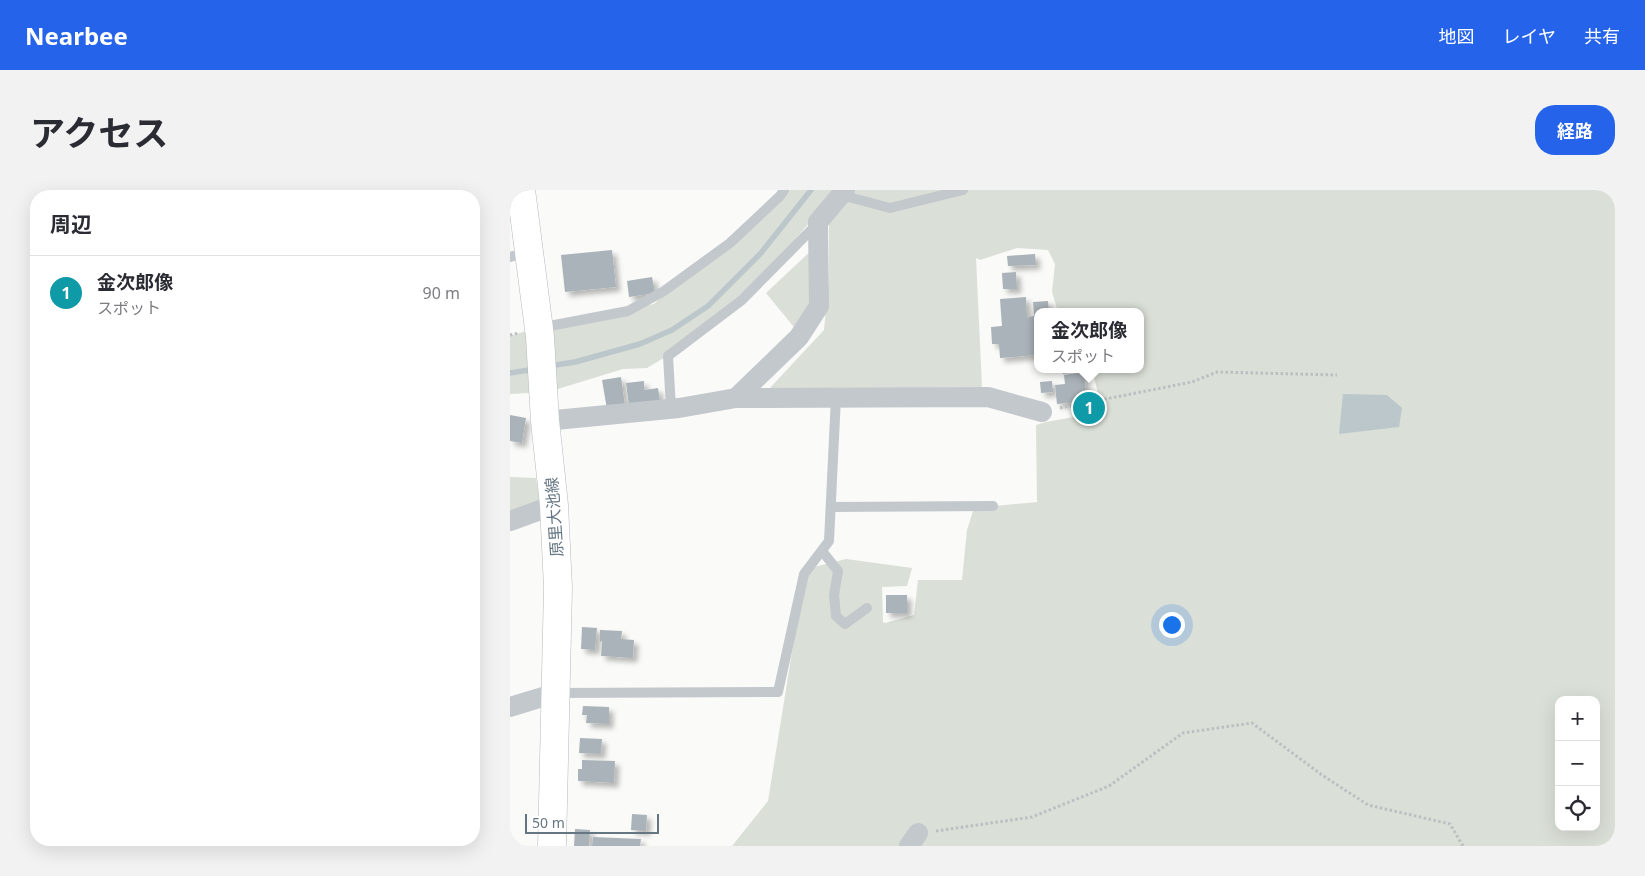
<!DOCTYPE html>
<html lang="ja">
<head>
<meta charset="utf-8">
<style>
  :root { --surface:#fff; --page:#f2f2f3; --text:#2b2b33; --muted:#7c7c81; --line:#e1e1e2; --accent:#2563eb }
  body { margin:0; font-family:"Noto Sans","Noto Sans JP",sans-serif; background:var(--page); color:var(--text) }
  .controls { position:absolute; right:15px; bottom:15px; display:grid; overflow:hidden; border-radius:10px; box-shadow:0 5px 20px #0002 }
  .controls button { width:45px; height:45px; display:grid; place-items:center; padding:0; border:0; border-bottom:1px solid var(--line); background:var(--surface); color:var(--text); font:25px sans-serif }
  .scale { position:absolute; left:15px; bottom:12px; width:134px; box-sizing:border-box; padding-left:5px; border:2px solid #657683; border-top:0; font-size:14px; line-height:18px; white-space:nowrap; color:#657683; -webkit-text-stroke:4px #fff; paint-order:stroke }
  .you { position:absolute; left:661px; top:434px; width:18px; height:18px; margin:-12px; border:4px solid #fff; border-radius:50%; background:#1a73e8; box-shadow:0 0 0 8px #1a73e833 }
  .badge { display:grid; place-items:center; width:32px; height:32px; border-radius:50%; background:var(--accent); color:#fff; font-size:16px; font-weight:700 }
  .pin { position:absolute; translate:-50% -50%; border:2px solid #fff; box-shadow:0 1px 5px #0006 }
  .popup { position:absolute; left:524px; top:118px; width:110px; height:65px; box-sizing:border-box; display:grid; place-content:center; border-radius:10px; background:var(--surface); filter:drop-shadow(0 1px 4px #0005); font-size:16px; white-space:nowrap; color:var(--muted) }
  .popup b { font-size:19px; color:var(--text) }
  .popup::after { content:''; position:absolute; left:50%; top:100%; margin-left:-10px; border:10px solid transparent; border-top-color:var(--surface) }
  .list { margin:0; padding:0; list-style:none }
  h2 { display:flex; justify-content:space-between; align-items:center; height:65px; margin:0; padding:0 20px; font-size:21px }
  h2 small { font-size:16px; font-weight:400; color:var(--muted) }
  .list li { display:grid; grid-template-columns:32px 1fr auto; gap:15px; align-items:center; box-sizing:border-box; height:75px; padding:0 20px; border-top:1px solid var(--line) }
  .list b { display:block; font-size:19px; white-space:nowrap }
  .list p { margin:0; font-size:16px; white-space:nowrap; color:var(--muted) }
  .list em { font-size:16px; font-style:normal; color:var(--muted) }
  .icon { flex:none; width:28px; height:28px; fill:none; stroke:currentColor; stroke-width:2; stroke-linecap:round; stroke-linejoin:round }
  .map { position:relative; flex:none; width:1105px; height:656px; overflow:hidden; border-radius:20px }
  header { display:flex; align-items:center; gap:30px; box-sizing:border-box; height:70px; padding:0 25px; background:var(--accent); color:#fff }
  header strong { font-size:24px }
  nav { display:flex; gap:28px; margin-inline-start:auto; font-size:18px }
  .intro { display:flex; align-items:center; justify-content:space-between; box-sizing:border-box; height:120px; padding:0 30px }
  h1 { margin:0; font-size:35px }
  .button { padding:12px 22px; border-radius:20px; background:var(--accent); color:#fff; font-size:18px; font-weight:700 }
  main { display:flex; gap:30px; padding:0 30px }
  aside { flex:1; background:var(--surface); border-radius:20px; box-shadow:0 5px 20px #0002 }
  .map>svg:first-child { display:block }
  .green { fill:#dadfd7; fill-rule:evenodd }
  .water { fill:#bbc7cb }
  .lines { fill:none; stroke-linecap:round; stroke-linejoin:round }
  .stream { stroke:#bbc7cb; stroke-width:5.5 }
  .building { fill:#aab3b9; filter:url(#shadow) }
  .secondary-casing { stroke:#b3babf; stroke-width:29 }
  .path { stroke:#bbbfc2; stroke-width:3; stroke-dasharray:2.5 2.5; stroke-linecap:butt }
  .service { stroke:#c3c8cc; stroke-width:10 }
  .minor { stroke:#c3c8cc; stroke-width:20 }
  .secondary { stroke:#fff; stroke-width:28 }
  .labels { text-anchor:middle; stroke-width:5; stroke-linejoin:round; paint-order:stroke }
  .street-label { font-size:16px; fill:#657683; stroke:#fff }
</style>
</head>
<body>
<header>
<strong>Nearbee</strong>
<nav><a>地図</a><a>レイヤ</a><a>共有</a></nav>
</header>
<div class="intro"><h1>アクセス</h1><a class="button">経路</a></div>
<main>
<aside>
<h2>周辺<small></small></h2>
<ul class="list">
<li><span class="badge" style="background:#0f9aa8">1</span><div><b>金次郎像</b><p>スポット</p></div><em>90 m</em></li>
</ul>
</aside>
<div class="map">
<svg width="1105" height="656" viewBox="0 0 1105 656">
  <defs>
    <filter id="shadow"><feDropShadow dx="4.5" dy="4.5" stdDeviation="2.5" flood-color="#0004"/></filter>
  </defs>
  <rect width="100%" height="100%" fill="#fafaf8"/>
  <g class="green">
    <path d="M273,0H327L238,105L182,151L137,178L113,179L38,202L0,204V146L23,139L144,114L270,6Z"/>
    <path d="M343,0H1105V656H222L258,611L287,431L300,378L336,369L402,378L397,396L372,397L373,432L375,433L404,425L408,390H452L457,340L464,318L527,312L526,235L536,232L581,224L589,207L582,179H630V122H548L542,102L545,74L538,60L507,58L470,70L466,68L472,197L258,200L314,140L319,87V29ZM1049,510H1086V637H1049Z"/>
    <path d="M304,58L301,124L288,142L256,103Z"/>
    <path d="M0,287L26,288L30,311L0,322Z"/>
  </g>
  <path class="water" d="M833,204L877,205L892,218L889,237L829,244Z"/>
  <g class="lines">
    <g class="stream">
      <path d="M39,176L65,172L130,154L162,140L198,116L251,63L301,0"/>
      <path d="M0,183L25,179"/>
    </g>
  </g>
  <g class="building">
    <path d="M102,60L106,97L55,102L51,65Z"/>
    <path d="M525,64L526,75L498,76L497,66Z"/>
    <path d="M506,82L507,99H493L492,83Z"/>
    <path d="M142,87L145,103L119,107L117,91Z"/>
    <path d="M516,107L517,127L524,126L523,112L538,111L539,122H528V165L490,168L489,154H482L481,137L492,136L490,109Z"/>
    <path d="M552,179H571V181L553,184Z"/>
    <path d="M574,182L577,211L547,214L545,195L555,194L554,185Z"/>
    <path d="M111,187L115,216L97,219L92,190Z"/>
    <path d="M134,191V200L148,198L150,212L119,216L116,193Z"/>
    <path d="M542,191L543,202L531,203L530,192Z"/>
    <path d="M0,225L16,228L12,253L0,251Z"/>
    <rect x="376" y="405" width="21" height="18"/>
    <path d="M72,437L87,438L85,460L71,459Z"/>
    <path d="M90,440L112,441L111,449L124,450L123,468L91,466L92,451L90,452Z"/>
    <path d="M73,516L99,517V534L76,533L77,525H72Z"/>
    <path d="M70,548L92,549L91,564L69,563Z"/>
    <path d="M72,570L105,571L104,593L68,591V579H72Z"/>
    <path d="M122,624L137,625L136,641L121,640Z"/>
    <path d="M65,639L80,640L79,656H64Z"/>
    <path d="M83,647L131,649L130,656H82Z"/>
  </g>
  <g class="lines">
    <g class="secondary-casing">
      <path id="secondary" d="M11,0L30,147L35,231L44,315L48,398L42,656"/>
    </g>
    <g class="path">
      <path d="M0,145L9,143"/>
      <path d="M550,218L682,192L707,182L827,185"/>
      <path d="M426,641L522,627L599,596L673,543L742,533L812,585L858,615L940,634L953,656"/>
    </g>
    <g class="service">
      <path d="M331,5L380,18L453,0"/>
      <path d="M0,67L18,62"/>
      <path d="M29,138L118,121L154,101L220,53L270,6L274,0"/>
      <path d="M161,218L158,166L232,110L307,34"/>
      <path d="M321,317L483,316"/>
      <path d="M312,361L328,381L324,405L326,426L335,434L357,418"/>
      <path d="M47,503L268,502L294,384L319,351L326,207"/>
    </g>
    <g class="minor">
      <path d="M226,208L289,147L309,116L308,32L335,0"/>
      <path d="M35,231L169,218L226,208L478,207L532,222"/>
      <path d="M0,331L44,315"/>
      <path d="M0,517L46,503"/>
      <path d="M399,656L408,643"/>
    </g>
    <use href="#secondary" class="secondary"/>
  </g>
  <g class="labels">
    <g class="street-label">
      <text transform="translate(44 327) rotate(-94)" y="6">原里大池線</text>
    </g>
  </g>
</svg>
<div class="controls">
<button>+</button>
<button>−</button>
<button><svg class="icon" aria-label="locate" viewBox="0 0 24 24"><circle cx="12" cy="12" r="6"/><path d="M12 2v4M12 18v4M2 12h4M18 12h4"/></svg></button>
</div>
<div class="scale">50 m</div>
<div class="you"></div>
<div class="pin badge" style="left:579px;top:218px;background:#0f9aa8">1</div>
<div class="popup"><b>金次郎像</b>スポット</div>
</div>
</main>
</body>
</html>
